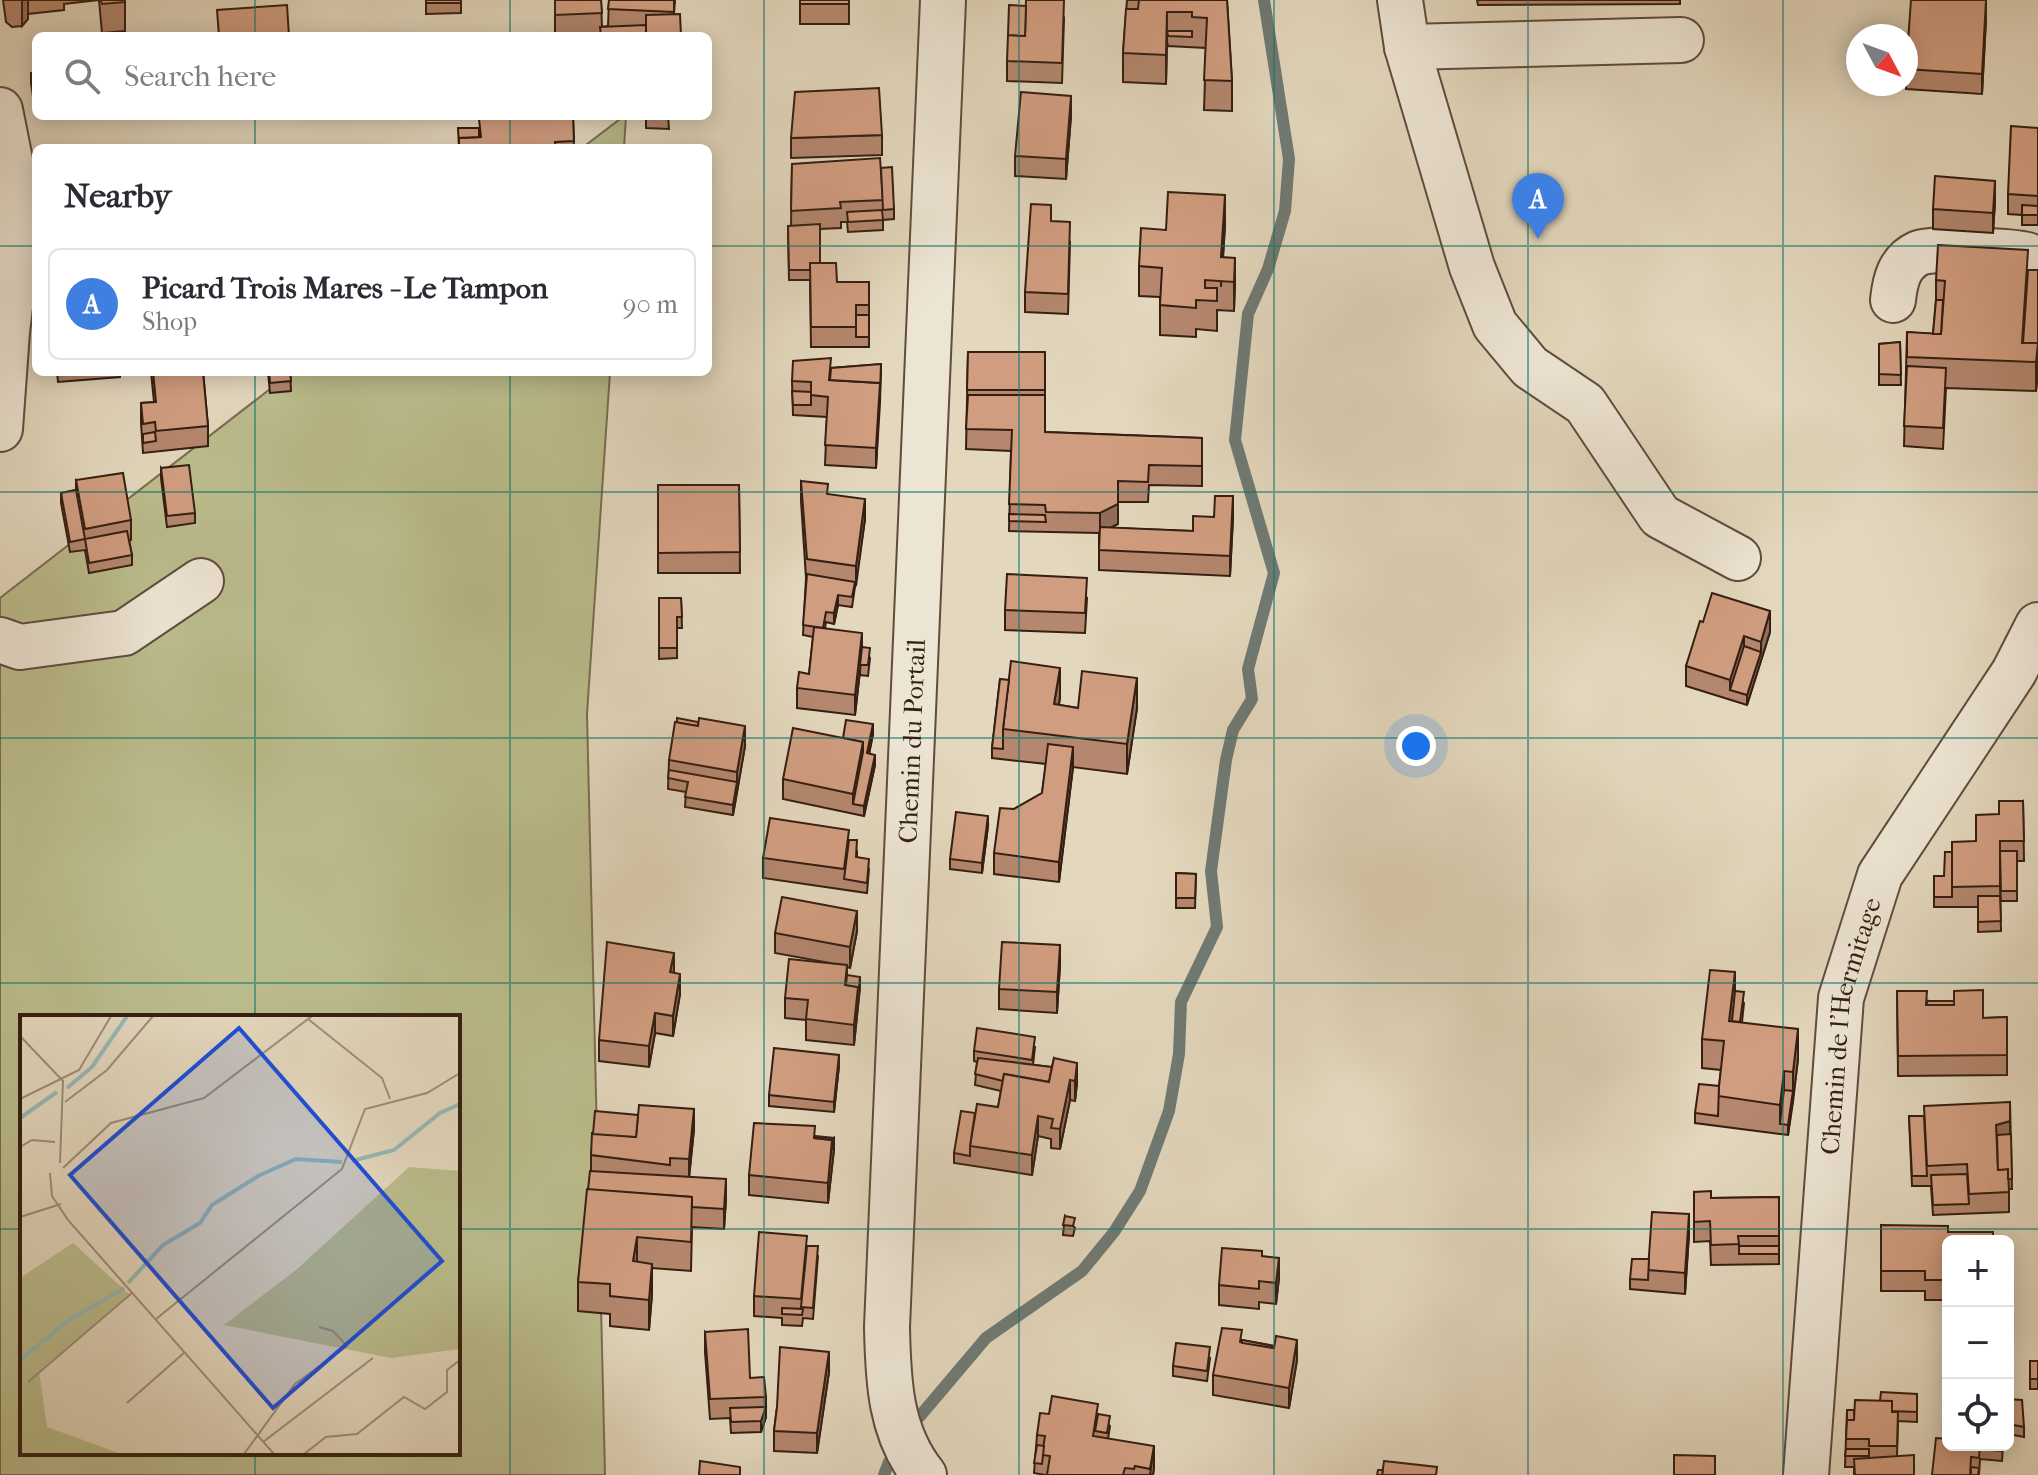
<!DOCTYPE html>
<html lang="en">
<head>
<meta charset="utf-8">
<style>
  :root { --surface:#fff; --page:#f2f2f3; --text:#2b2b33; --muted:#7c7c81; --line:#e1e1e2; --accent:#8f2418 }
  body { margin:0; font-family:"IM FELL French Canon",serif; background:var(--page); color:var(--text) }
  .controls { position:absolute; right:24px; bottom:24px; display:grid; overflow:hidden; border-radius:12px; box-shadow:0 4px 20px #0003 }
  .controls button { width:72px; height:72px; display:grid; place-items:center; padding:0; border:0; border-bottom:2px solid var(--line); background:var(--surface); color:var(--text); font:40px sans-serif }
  .compass { position:absolute; left:1846px; top:24px; width:72px; height:72px; border-radius:50%; background:var(--surface); box-shadow:0 4px 20px #0003; rotate:131deg }
  .you { position:absolute; left:1416px; top:746px; width:28px; height:28px; margin:-20px; border:6px solid #fff; border-radius:50%; background:#1a73e8; box-shadow:0 0 0 12px #1a73e833 }
  .badge { display:grid; place-items:center; width:52px; height:52px; border-radius:50%; background:var(--accent); color:#fff; font-size:26px; font-weight:700 }
  .pin { position:absolute; translate:-50% -66px; filter:drop-shadow(0 2px 4px #0008) }
  .pin::after { content:''; position:absolute; top:42px; width:28px; height:24px; background:inherit; clip-path:polygon(0 0,100% 0,50% 100%) }
  .list { margin:0; padding:0; list-style:none }
  h2 { display:flex; justify-content:space-between; align-items:center; height:104px; margin:0; padding:0 32px; font-size:34px }
  h2 small { font-size:26px; font-weight:400; color:var(--muted) }
  .list li { display:grid; grid-template-columns:52px 1fr auto; gap:24px; align-items:center; box-sizing:border-box; height:112px; margin:0 16px 16px; padding:0 16px; border:2px solid var(--line); border-radius:12px }
  .list b { display:block; font-size:30px; white-space:nowrap }
  .list p { margin:0; font-size:26px; white-space:nowrap; color:var(--muted) }
  .list em { font-size:26px; font-style:normal; color:var(--muted) }
  .icon { flex:none; width:44px; height:44px; fill:none; stroke:currentColor; stroke-width:2; stroke-linecap:round; stroke-linejoin:round }
  .map { position:relative; flex:none; width:2038px; height:1475px; overflow:hidden }
  .search { position:absolute; background:var(--surface); box-shadow:0 4px 20px #0003; left:32px; top:32px; width:680px; height:88px; display:flex; align-items:center; gap:20px; box-sizing:border-box; padding:0 28px; border-radius:12px; color:var(--muted); font-size:30px }
  .panel { position:absolute; background:var(--surface); box-shadow:0 4px 20px #0003; left:32px; top:144px; width:680px; height:232px; border-radius:12px }
  .map>svg:first-child { display:block }
  .green { fill:#bbbc8c; stroke:#786d4f; stroke-width:2; fill-rule:evenodd }
  .lines { fill:none; stroke-linecap:round; stroke-linejoin:round }
  .stream { stroke:#6f7a74; stroke-width:12 }
  .minor-casing { stroke:#604c3d; stroke-width:48 }
  .minor { stroke:#ede5d4; stroke-width:44 }
  .wall { fill:#b4876e; stroke:#351e12; stroke-width:2 }
  .shaded-wall { fill:#926e5a; stroke:#351e12; stroke-width:2 }
  .building { fill:#d19d80; stroke:#351e12; stroke-width:2 }
  .grid { fill:none; stroke:#0f766e; stroke-width:2; stroke-opacity:0.55 }
  .labels { text-anchor:middle; stroke-width:8; stroke-linejoin:round; paint-order:stroke }
  .street-label { font-size:26px; fill:#351e12; stroke:#ede5d4 }
  .inset-river { fill:none; stroke:#96b8b6; stroke-width:4 }
  .inset-road { fill:none; stroke:#9d8d79; stroke-width:2 }
  .view { fill:#1d4ed8; fill-opacity:0.15; stroke:#1d4ed8; stroke-width:4 }
  .inset-edge { fill:none; stroke:#351e12; stroke-width:4 }
</style>
</head>
<body>
<div class="map">
<svg width="2038" height="1475" viewBox="0 0 2038 1475">
  <rect width="100%" height="100%" fill="#e3d7bd"/>
  <filter id="stains"><feTurbulence type="fractalNoise" baseFrequency=".0025" numOctaves="4"/><feColorMatrix values="0 0 0 0 .2 0 0 0 0 .09 0 0 0 0 .02 0 0 0 .5 -.17"/></filter>
  <radialGradient id="worn" r=".72"><stop offset=".6" stop-color="#630" stop-opacity="0"/><stop offset="1" stop-color="#630" stop-opacity=".3"/></radialGradient>
  <g class="green">
    <path d="M624,116H626L624,148H582Z"/>
    <path d="M292,372H610L587,714L605,1475H0V598ZM22,1017H458V1453H22Z"/>
  </g>
  <g class="lines">
    <g class="stream">
      <path d="M920,1416L986,1338L1082,1271L1114,1232L1140,1191L1169,1111L1179,1054L1181,1002L1217,927L1211,871L1226,760L1233,730L1252,699L1248,669L1274,573L1235,440L1248,314L1268,269L1285,211L1289,159L1264,0"/>
      <path d="M884,1475L889,1462"/>
    </g>
    <g class="minor-casing">
      <g id="minor">
        <path d="M1400,0L1407,47L1472,267L1495,325L1530,367L1585,404L1660,516L1738,558"/>
        <path d="M1407,47L1681,40"/>
        <path d="M0,110L21,215L7,332L0,429"/>
        <path d="M1893,300C1895,281 1899,262 1919,253C1930,247 2013,251 2027,255C2031,257 2034,259 2038,261"/>
        <path d="M0,640L20,647L124,633L201,581"/>
        <path id="s1" d="M924,1475C890,1433 888,1380 887,1327L943,0"/>
        <path id="s2" d="M1806,1475L1841,998L1880,875L2014,672L2038,625"/>
      </g>
    </g>
    <use href="#minor" class="minor"/>
  </g>
  <g class="wall">
    <path d="M3,0H125V31L102,33L99,0L64,4V10L28,14V19L22,26L12,27L6,22Z"/>
    <path d="M426,0H461V13L426,14Z"/>
    <path d="M555,0H601L602,27L608,26L609,0H675L674,14L681,36H600V33L555,35Z"/>
    <rect x="800" y="0" width="49" height="24"/>
    <path d="M1127,0H1227L1232,81V111L1204,110L1206,48L1168,46L1167,42L1166,84L1123,82V53Z"/>
    <path d="M1477,0H1680V4L1478,5Z"/>
    <path d="M1064,18L1062,83L1007,81V61Z"/>
    <path d="M1986,19L1982,94L1906,89V69Z"/>
    <path d="M36,72V116L31,83V73Z"/>
    <path d="M514,116H573L574,148H458L479,128L514,118Z"/>
    <path d="M646,116H668L669,129L646,128Z"/>
    <path d="M1071,116L1066,179L1015,176V156Z"/>
    <path d="M2038,128V225H2022V215L2008,214V194Z"/>
    <path d="M882,135V155L791,158V138Z"/>
    <path d="M792,164L881,168L894,209V219L883,220V230L848,232L847,222H841V228L820,229V263L837,282H869V347H811L810,280H789L788,226H791Z"/>
    <path d="M1995,201L1993,233L1933,229V209Z"/>
    <path d="M1051,221L1070,242L1068,314L1025,312V292Z"/>
    <path d="M1225,225L1223,258H1235L1234,311L1217,310V331L1196,329V337L1160,335V297L1139,296V266L1166,230Z"/>
    <path d="M2028,270H2038V369L2036,391L1946,388L1943,449L1904,446L1907,332L1933,334L1936,300V280Z"/>
    <path d="M1900,342L1901,385H1879V344Z"/>
    <path d="M968,352H1045V432L1202,438V486L1149,485L1148,502H1118V524L1111,528L1193,531L1233,517L1230,576L1099,570V533L1009,531L1011,451L966,449Z"/>
    <path d="M881,364L876,468L825,465L827,417L793,415L792,381L831,368Z"/>
    <path d="M57,372H120V377L58,382Z"/>
    <path d="M151,372H203L208,426V446L143,453L141,423V403L154,402Z"/>
    <path d="M268,372H290L291,391L270,393Z"/>
    <path d="M161,468L195,513V523L167,527L161,478Z"/>
    <path d="M76,480L131,520V540L129,541L132,555V565L89,573L85,550L70,552L61,503V493L76,490Z"/>
    <path d="M801,481L828,494L865,519L852,607L838,605L834,624L826,622L825,628L862,647L870,658L868,676L860,675V671L855,715L797,708V688L809,674L813,637L803,635L806,578L801,501Z"/>
    <path d="M658,485H739L740,573H658Z"/>
    <path d="M659,598H681L682,628H677V658L659,659Z"/>
    <path d="M1087,598L1085,633L1005,630V610Z"/>
    <path d="M1703,622L1770,632L1747,705L1686,686V666Z"/>
    <path d="M1000,679L1060,697L1059,705L1078,708H1137L1127,774L1073,767L1059,882L994,874V853L1014,809L1042,793L1046,764L992,758V748Z"/>
    <path d="M873,734L869,754L875,765L864,816L783,799V779L843,738Z"/>
    <path d="M745,746L733,815L685,807L686,792L668,789L669,760Z"/>
    <path d="M2023,801L2024,861H2017V901H2001L2000,883L2001,931L1978,932V907H1934V876H1944L1952,852L1976,841L1999,814Z"/>
    <path d="M988,826L982,873L950,869V859Z"/>
    <path d="M849,840L857,851V857L869,869L867,893L763,878V858Z"/>
    <path d="M1176,873L1196,874L1195,908H1176Z"/>
    <path d="M857,931L850,968L847,967V976L860,987L854,1045L806,1040V1020L785,1018V998L830,963L775,953V933Z"/>
    <path d="M1060,965L1057,1013L999,1009V989Z"/>
    <path d="M674,973L680,994L673,1036L655,1033L649,1067L599,1061V1040Z"/>
    <path d="M1735,991L1744,1003L1742,1022L1798,1059L1788,1135L1695,1123V1113L1719,1086L1721,1070L1702,1068V1039Z"/>
    <path d="M1897,991L1983,1018L2007,1017V1075L1898,1076Z"/>
    <path d="M1035,1047L1033,1065L1052,1067L1054,1058L1077,1083L1075,1101L1070,1100L1060,1149L1051,1148V1139L1038,1136L1032,1175L954,1163V1153L975,1113L998,1107L1001,1091L975,1085L977,1062L974,1061V1051Z"/>
    <path d="M839,1066L834,1112L769,1106V1095Z"/>
    <path d="M2010,1102L2012,1189H2009V1212L1933,1215L1931,1186H1912L1909,1116H1924Z"/>
    <path d="M694,1129L689,1177L726,1199L724,1229L692,1227L691,1271L652,1268V1294L649,1330L610,1326V1314L578,1311V1282L591,1171V1155Z"/>
    <path d="M815,1136L834,1149L828,1203L749,1195V1175Z"/>
    <path d="M1694,1192L1711,1198L1779,1197V1264L1711,1265L1710,1241L1694,1242Z"/>
    <path d="M1065,1216L1075,1228L1073,1236L1063,1235Z"/>
    <path d="M1881,1225L1948,1241V1300H1925V1291H1881Z"/>
    <path d="M1689,1234L1685,1294L1630,1289V1279L1649,1259Z"/>
    <path d="M807,1246L818,1256L813,1319L803,1318L802,1326L782,1325V1318L754,1316V1296Z"/>
    <path d="M1279,1278L1276,1304L1259,1302V1309L1219,1305V1285Z"/>
    <path d="M705,1332L750,1378L766,1397V1417L761,1432L731,1433L730,1418L710,1419L705,1352Z"/>
    <path d="M1242,1340L1274,1346L1297,1360L1289,1408L1213,1395V1375Z"/>
    <path d="M1210,1358L1207,1381L1173,1376V1366Z"/>
    <rect x="2030" y="1361" width="8" height="28"/>
    <path d="M829,1372L817,1453L774,1451V1431L777,1407Z"/>
    <path d="M2008,1389V1399L2024,1427V1437L2008,1434Z"/>
    <path d="M1917,1394V1422L1898,1421L1897,1456L1914,1475H1854V1467H1845L1847,1410H1854L1880,1401Z"/>
    <path d="M1049,1414H1098L1110,1426L1108,1439L1154,1467L1153,1475H1045L1034,1473L1037,1435Z"/>
    <path d="M1948,1427V1445H2003L2002,1461L1980,1459L1979,1475H1932L1947,1439Z"/>
  </g>
  <g class="shaded-wall">
    <path d="M22,0H28V19L22,26Z"/>
    <path d="M1986,0V19L1982,94V74Z"/>
    <path d="M1167,12V41L1166,84V55Z"/>
    <path d="M1071,96V116L1066,179V159Z"/>
    <path d="M1995,181V201L1993,233V213Z"/>
    <path d="M1225,195V225L1221,287V257Z"/>
    <path d="M1235,258V288L1234,311V282Z"/>
    <path d="M2038,343V373L2036,391V362Z"/>
    <path d="M881,364L880,403L876,468V448Z"/>
    <path d="M1118,481V524L1100,533V513Z"/>
    <path d="M1233,496V517L1230,576V556Z"/>
    <path d="M865,499V519L856,586V566Z"/>
    <path d="M838,595V605L834,624V613Z"/>
    <path d="M1770,611V632L1747,705V695L1761,652V642Z"/>
    <path d="M862,633V653L855,715V695Z"/>
    <path d="M1744,636V656L1730,690V680Z"/>
    <path d="M1060,668V697L1054,734V704Z"/>
    <path d="M1137,678V708L1127,774V744Z"/>
    <path d="M873,724V734L867,764V753Z"/>
    <path d="M745,726V746L733,815V805L737,782V772Z"/>
    <path d="M863,742V762L853,804V794Z"/>
    <path d="M1073,747V767L1059,882V862Z"/>
    <path d="M875,755V765L864,816V806Z"/>
    <path d="M988,816V826L982,873V863Z"/>
    <path d="M857,911V931L850,968V947Z"/>
    <path d="M1060,945V965L1057,1013V992Z"/>
    <path d="M674,953V973L670,972Z"/>
    <path d="M1735,972V1001L1730,1040L1729,1021Z"/>
    <path d="M680,974V994L673,1036V1016Z"/>
    <path d="M860,977V987L854,1045V1025Z"/>
    <path d="M655,1013V1033L649,1067V1046Z"/>
    <path d="M1798,1029V1059L1793,1102V1072Z"/>
    <path d="M839,1055V1066L834,1112V1102Z"/>
    <path d="M1077,1063V1083L1075,1101V1081Z"/>
    <path d="M1784,1071V1100L1780,1124V1105Z"/>
    <path d="M1070,1080V1100L1060,1149V1129Z"/>
    <path d="M1793,1091V1102L1788,1135V1125Z"/>
    <path d="M694,1109V1129L689,1179V1159Z"/>
    <path d="M1038,1116V1136L1032,1175V1155Z"/>
    <path d="M2010,1121V1141L1997,1145L1996,1125Z"/>
    <path d="M834,1138V1149L828,1203V1183L832,1140Z"/>
    <path d="M726,1179V1199L724,1229V1209Z"/>
    <path d="M1689,1214V1234L1685,1294V1273Z"/>
    <path d="M637,1237V1267L633,1261Z"/>
    <path d="M1279,1258V1278L1276,1304V1283Z"/>
    <path d="M652,1264V1294L649,1330V1300Z"/>
    <path d="M1297,1340V1360L1289,1408V1388Z"/>
    <path d="M829,1352V1372L817,1453V1433Z"/>
    <path d="M766,1407V1417L761,1432V1421Z"/>
    <path d="M1154,1446V1467L1153,1475H1150Z"/>
  </g>
  <g class="building">
    <path d="M101,0H125V2L102,4Z"/>
    <rect x="426" y="0" width="35" height="3"/>
    <path d="M555,0H601L602,13L555,15Z"/>
    <path d="M609,0H674V12L608,9Z"/>
    <rect x="800" y="0" width="49" height="4"/>
    <path d="M1026,0H1064L1062,63L1007,61L1008,35L1025,36Z"/>
    <path d="M1139,0H1227L1232,81L1204,80L1207,18L1192,17V12H1167L1166,55L1123,53L1126,9H1138Z"/>
    <path d="M1911,0H1986L1982,74L1906,69Z"/>
    <path d="M287,5L289,36H219L217,10Z"/>
    <path d="M1009,5L1026,6L1025,36L1008,35Z"/>
    <path d="M680,14L681,36H646V15Z"/>
    <path d="M646,25V36H601L600,27Z"/>
    <path d="M1167,31H1192V37L1168,36Z"/>
    <path d="M36,72V106L31,73Z"/>
    <path d="M879,88L882,135L791,138L795,92Z"/>
    <path d="M1021,92L1071,96L1066,159L1015,156Z"/>
    <path d="M515,116H573L574,141L555,142L556,148H459V138L481,137L479,119L515,118Z"/>
    <path d="M646,116H668L669,119L646,118Z"/>
    <path d="M2011,126L2038,128V196L2008,194Z"/>
    <path d="M458,128H479V137L459,138V148Z"/>
    <path d="M880,158L883,200L840,202L841,208L791,211L792,164Z"/>
    <path d="M892,167L894,209L883,210L881,168Z"/>
    <path d="M1935,176L1995,181L1993,213L1933,209Z"/>
    <path d="M1168,192L1225,195L1221,257L1235,258L1234,282L1205,280V288H1217V301L1196,300V308L1160,305L1162,268L1139,266L1141,228L1166,230Z"/>
    <path d="M1031,204L1051,205V221L1070,222L1068,294L1025,292Z"/>
    <path d="M2022,205L2038,206V215H2022Z"/>
    <path d="M882,210L883,220L848,222L847,212Z"/>
    <path d="M820,224V263H810V270H789L788,226Z"/>
    <path d="M1938,245L2028,250L2022,343H2038L2036,362L1907,357V332L1941,334L1945,281L1936,280Z"/>
    <path d="M810,263H836L837,282H869V305H856V327H811Z"/>
    <path d="M2028,270H2038V363V343H2023Z"/>
    <path d="M1936,300H1943L1941,334H1933Z"/>
    <rect x="856" y="315" width="13" height="22"/>
    <path d="M1900,342L1901,375L1879,374V344Z"/>
    <path d="M968,352H1045V390H967Z"/>
    <path d="M831,358L829,380L880,383L876,448L825,445L828,397L811,395V382L792,381L793,361Z"/>
    <path d="M881,364L880,393V383L830,380L831,368Z"/>
    <path d="M1907,366L1946,368L1943,428L1904,426Z"/>
    <path d="M153,372H203L208,426L156,431L155,422L143,424L141,403L156,402Z"/>
    <path d="M269,372H290L291,381L270,383Z"/>
    <path d="M792,391L811,392V405H793Z"/>
    <path d="M968,395H1045V432L1202,438V466L1149,465L1148,482L1118,481V504L1100,513L1046,512L1045,505L1009,504L1012,430L966,429Z"/>
    <path d="M155,432L156,441L143,443V434Z"/>
    <path d="M189,465L195,513L167,516L161,468Z"/>
    <path d="M123,473L131,520L85,529L76,480Z"/>
    <path d="M801,481L828,484L827,494L865,499L856,566L807,559Z"/>
    <path d="M658,485H739L740,552L658,553Z"/>
    <path d="M76,490L85,539L70,542L61,493Z"/>
    <path d="M1215,496H1233L1230,556L1099,550L1100,527L1193,531V516L1214,517Z"/>
    <path d="M1009,514L1045,515L1046,522L1009,521Z"/>
    <path d="M127,531L132,555L89,563L85,539Z"/>
    <path d="M807,574L855,582L852,597L838,595L834,613L826,612L823,628L803,625Z"/>
    <path d="M1007,574L1087,578L1085,613L1005,610Z"/>
    <path d="M1712,593L1770,611L1761,642L1744,636L1730,680L1686,666L1700,621L1703,622Z"/>
    <path d="M659,598H681L682,617H677V648H659Z"/>
    <path d="M814,627L862,633L855,695L797,688L799,672L809,674Z"/>
    <path d="M1744,646L1761,652L1747,695L1730,690Z"/>
    <path d="M862,647L870,648L868,665H860Z"/>
    <path d="M1011,661L1060,668L1054,704L1078,708L1082,671L1137,678L1127,744L1003,729Z"/>
    <path d="M1000,679L1009,680L1003,729V749L992,748Z"/>
    <path d="M677,718L698,722V726L677,723Z"/>
    <path d="M699,718L745,726L737,772L669,760L675,722L698,726Z"/>
    <path d="M846,720L873,724L867,753L875,755L864,806L853,804L863,752V742L843,738Z"/>
    <path d="M793,728L863,742L853,794L783,779Z"/>
    <path d="M1048,744L1073,747L1059,862L994,853L1000,808L1014,809L1042,793Z"/>
    <path d="M669,770L737,782L733,805L685,797L688,782L668,778Z"/>
    <path d="M1999,801H2023L2024,841H2000V886L1952,887V842L1976,841V815L1999,814Z"/>
    <path d="M956,812L988,816L982,863L950,859Z"/>
    <path d="M770,818L849,830L844,869L763,858Z"/>
    <path d="M849,840H857L856,857L869,859L867,883L844,879Z"/>
    <path d="M2000,851H2017V891H2001Z"/>
    <path d="M1945,852H1952V897H1934V876H1944Z"/>
    <path d="M1176,873L1196,874L1195,898H1176Z"/>
    <path d="M1978,896H2000L2001,921L1978,922Z"/>
    <path d="M782,897L857,911L850,947L775,933Z"/>
    <path d="M607,942L674,953L670,972L680,974L673,1016L655,1013L649,1046L599,1040Z"/>
    <path d="M1002,942L1060,945L1057,992L999,989Z"/>
    <path d="M789,959L847,965L845,985L858,987L854,1025L806,1019L808,1000L785,998Z"/>
    <path d="M1710,970L1735,972L1729,1021L1798,1029L1793,1072L1784,1071L1780,1105L1718,1096L1724,1041L1702,1039Z"/>
    <path d="M847,975L860,977L858,997V987L846,985Z"/>
    <path d="M1983,990V1018L2007,1017V1055L1898,1056L1897,991H1927L1926,1005H1954V991Z"/>
    <path d="M1735,991L1744,992L1740,1022L1732,1021Z"/>
    <rect x="1927" y="1001" width="27" height="4"/>
    <path d="M977,1028L1035,1037L1032,1060L974,1051Z"/>
    <path d="M774,1048L839,1055L834,1102L769,1095Z"/>
    <path d="M978,1058L1052,1067L1049,1082L1004,1074L1003,1081L975,1074Z"/>
    <path d="M1054,1058L1077,1063L1075,1081L1070,1080L1060,1129L1051,1128L1053,1119L1038,1116L1032,1155L970,1146L977,1104L998,1107L1004,1074L1049,1082Z"/>
    <path d="M1699,1084L1719,1086L1718,1116L1695,1113Z"/>
    <path d="M1784,1090L1793,1091L1788,1125L1780,1124Z"/>
    <path d="M2010,1102V1121L1996,1125L1998,1170L2008,1169L2009,1192L1969,1194L1967,1164L1927,1166L1924,1106Z"/>
    <path d="M639,1105L694,1109L689,1159L670,1158V1165L591,1155L592,1133L636,1137Z"/>
    <path d="M595,1111L638,1115L636,1137L593,1134Z"/>
    <path d="M961,1111L975,1113L970,1146V1156L954,1153Z"/>
    <path d="M1909,1116H1924L1927,1176H1912Z"/>
    <path d="M754,1123L815,1126L814,1138L832,1140L828,1183L749,1175Z"/>
    <path d="M2011,1134L2012,1179H2008V1169L1998,1170L1997,1135Z"/>
    <path d="M815,1136L834,1138L832,1150V1140L815,1138Z"/>
    <path d="M590,1171L726,1179L724,1209L692,1207V1197L588,1190Z"/>
    <path d="M1967,1174L1969,1204L1933,1205L1931,1175Z"/>
    <path d="M587,1189L692,1197L691,1242L637,1237L633,1261L652,1264L649,1300L610,1296V1284L578,1282Z"/>
    <path d="M1711,1191V1198L1779,1197V1236H1738L1739,1244L1711,1245L1710,1221L1694,1222V1192Z"/>
    <path d="M1652,1212L1689,1214L1685,1273L1648,1270Z"/>
    <path d="M1065,1216L1075,1218L1073,1226L1063,1225Z"/>
    <path d="M1881,1225L1948,1226V1232H1993V1241H1948V1280H1925V1271H1881Z"/>
    <path d="M759,1232L807,1236L801,1299L754,1296Z"/>
    <path d="M807,1246H818L813,1308L801,1307Z"/>
    <rect x="1739" y="1246" width="40" height="8"/>
    <path d="M1222,1248L1262,1251V1256L1279,1258L1276,1283L1259,1281V1289L1219,1285Z"/>
    <path d="M1632,1259H1649L1648,1280L1630,1279Z"/>
    <path d="M782,1308L803,1309L802,1315L782,1314Z"/>
    <path d="M1222,1328L1242,1330L1240,1342L1274,1348L1276,1336L1297,1340L1289,1388L1213,1375Z"/>
    <path d="M748,1329L750,1378L764,1377L766,1397L710,1399L705,1332Z"/>
    <path d="M1242,1340L1274,1346V1348L1242,1343Z"/>
    <path d="M1176,1343L1210,1347L1207,1371L1173,1366Z"/>
    <path d="M780,1347L829,1352L817,1433L774,1431L777,1407Z"/>
    <rect x="2030" y="1361" width="8" height="18"/>
    <path d="M1881,1392L1917,1394V1412L1892,1411V1401H1880Z"/>
    <path d="M1052,1396L1098,1404L1093,1436L1154,1446L1150,1469L1135,1466L1134,1469L1125,1468L1123,1475H1047L1050,1456L1042,1455L1045,1436L1037,1435L1040,1413L1049,1414Z"/>
    <path d="M2008,1399L2022,1400L2024,1427L2008,1424Z"/>
    <path d="M1855,1400L1892,1401V1412H1898L1897,1446H1869V1439H1846L1847,1420H1854Z"/>
    <path d="M766,1407L761,1421L731,1422L730,1408Z"/>
    <path d="M1847,1410H1854V1420H1847V1422Z"/>
    <path d="M1098,1414L1110,1416L1107,1433L1095,1431Z"/>
    <path d="M1936,1438L1948,1439V1445H1980L1979,1458L1971,1457L1970,1475H1976H1932Z"/>
    <path d="M1037,1445L1044,1446L1042,1464L1034,1463Z"/>
    <path d="M1980,1445H2002V1451L1980,1449Z"/>
    <path d="M1846,1449H1869V1456H1845Z"/>
    <path d="M1674,1455L1715,1456V1475H1674Z"/>
    <path d="M1914,1455V1475H1855L1854,1459Z"/>
    <path d="M700,1461L740,1467V1475H699Z"/>
    <path d="M1384,1461L1437,1467L1436,1475H1382Z"/>
    <path d="M1971,1467L1979,1468L1978,1475H1971Z"/>
    <path d="M1378,1470H1383L1382,1475H1377Z"/>
  </g>
  <path class="grid" d="M255,0V36M510,0V36M764,0V1475M1019,0V1475M1274,0V1475M1528,0V1475M1783,0V1475M255,116V148M510,116V148M0,246H36M708,246H2038M255,372V1017M510,372V1475M0,492H2038M0,738H2038M0,983H2038M0,1229H22M458,1229H2038M255,1453V1475"/>
  <g class="labels">
    <g class="street-label">
      <text dy="9" stroke="none"><textPath href="#s1" startOffset="742">Chemin du Portail</textPath></text>
      <text dy="9" stroke="none"><textPath href="#s2" startOffset="452">Chemin de l'Hermitage</textPath></text>
    </g>
  </g>
  <g transform="translate(20 1015)">
    <rect width="440" height="440" fill="#e3d7bd"/>
    <path d="M389,152L440,156V334L371,343L204,310L276,255ZM53,228L110,280L19,356L27,412L101,439H0V263Z" fill="#bbbc8c"/>
    <path class="inset-river" d="M47,73L72,52L107,1M0,103L37,77M332,146L374,135L420,98L440,89M108,268L143,230L180,208L192,190L238,161L276,144L322,147M0,345L48,306L104,273"/>
    <path class="inset-road" d="M288,4L362,63L370,84M0,21L43,66L40,148M0,84L59,55L91,1M45,87L87,55L133,1M0,132L12,125L35,127M43,153L91,108L184,83L292,1M30,158L32,181L48,205L254,439M0,202L41,189M136,304L322,154L345,94L407,78L440,58M8,367L112,278M107,388L165,337M243,427L353,343M224,439L275,369L327,331L313,316L299,312M284,439L306,422L337,419L384,382L405,394L427,377V355L440,345"/>
    <path class="view" d="M219,13L422,246L253,393L50,160Z"/>
    <rect width="440" height="440" class="inset-edge"/>
  </g>
  <rect width="100%" height="100%" filter="url(#stains)"/>
  <rect width="100%" height="100%" fill="url(#worn)"/>
</svg>
<div class="controls">
<button>+</button>
<button>−</button>
<button><svg class="icon" aria-label="locate" viewBox="0 0 24 24"><circle cx="12" cy="12" r="6"/><path d="M12 2v4M12 18v4M2 12h4M18 12h4"/></svg></button>
</div>
<svg class="compass" viewBox="-18 -18 36 36"><path d="M0-13l5 13h-10z" fill="#e53935"/><path d="M0 13l5-13h-10z" fill="#7c7c81"/></svg>
<div class="you"></div>
<div class="pin badge" style="left:1538px;top:239px;background:#3f7fe0">A</div>
<div class="search"><svg class="icon" aria-label="search" viewBox="0 0 24 24"><circle cx="10" cy="10" r="6"/><path d="M15 15l6 6"/></svg>Search here</div>
<section class="panel">
<h2>Nearby<small></small></h2>
<ul class="list">
<li><span class="badge" style="background:#3f7fe0">A</span><div><b>Picard Trois Mares - Le Tampon</b><p>Shop</p></div><em>90 m</em></li>
</ul>
</section>
</div>
</body>
</html>
